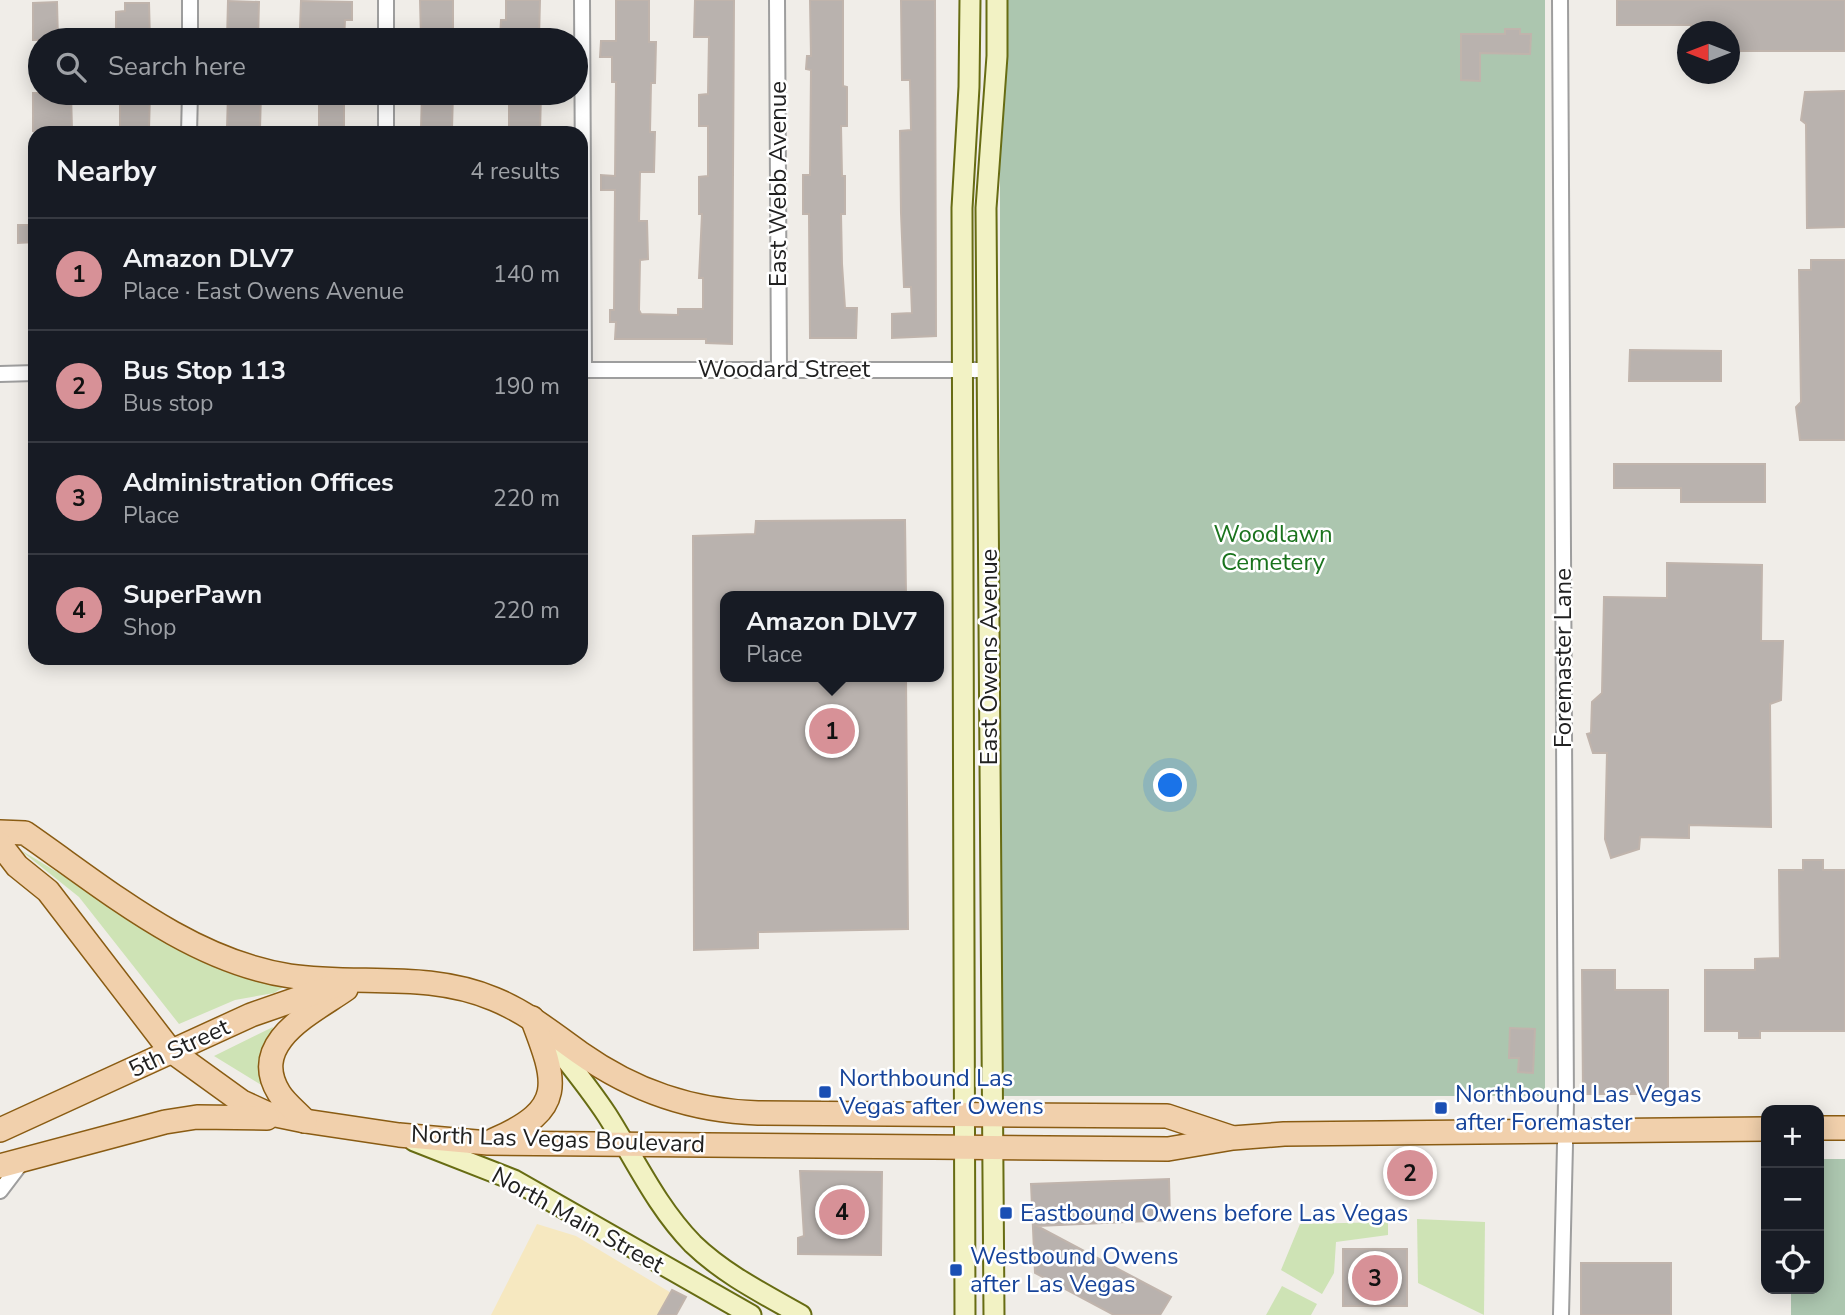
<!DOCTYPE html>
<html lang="en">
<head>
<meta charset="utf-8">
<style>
  :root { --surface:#171b24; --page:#20242c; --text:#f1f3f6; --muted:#9ea1a6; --line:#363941; --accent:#d79197 }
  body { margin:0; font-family:"Nunito Sans",sans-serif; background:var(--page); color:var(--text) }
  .controls { position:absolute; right:21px; bottom:21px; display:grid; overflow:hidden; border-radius:14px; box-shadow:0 4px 18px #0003 }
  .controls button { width:63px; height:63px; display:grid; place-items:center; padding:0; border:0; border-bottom:2px solid var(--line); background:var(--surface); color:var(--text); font:35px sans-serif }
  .compass { position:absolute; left:1677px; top:21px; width:63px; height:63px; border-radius:50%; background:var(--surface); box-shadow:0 4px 18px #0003; rotate:270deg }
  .you { position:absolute; left:1171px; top:786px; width:24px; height:24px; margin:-18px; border:5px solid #fff; border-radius:50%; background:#1a73e8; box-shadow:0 0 0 10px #1a73e833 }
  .badge { display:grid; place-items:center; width:46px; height:46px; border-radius:50%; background:var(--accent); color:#111; font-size:23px; font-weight:700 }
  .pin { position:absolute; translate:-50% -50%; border:4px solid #fff; box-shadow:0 2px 7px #0006 }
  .popup { position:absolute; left:720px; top:591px; width:224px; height:91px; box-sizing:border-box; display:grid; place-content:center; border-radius:14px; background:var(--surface); filter:drop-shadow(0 2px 5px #0005); font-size:23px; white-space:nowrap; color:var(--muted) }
  .popup b { font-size:26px; color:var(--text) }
  .popup::after { content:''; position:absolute; left:50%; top:100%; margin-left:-14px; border:14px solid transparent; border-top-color:var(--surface) }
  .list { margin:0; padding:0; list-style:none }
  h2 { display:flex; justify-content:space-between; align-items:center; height:91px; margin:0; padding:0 28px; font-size:30px }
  h2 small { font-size:23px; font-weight:400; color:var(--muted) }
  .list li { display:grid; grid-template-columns:46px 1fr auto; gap:21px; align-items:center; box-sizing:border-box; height:112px; padding:0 28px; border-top:2px solid var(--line) }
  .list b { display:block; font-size:26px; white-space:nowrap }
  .list p { margin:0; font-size:23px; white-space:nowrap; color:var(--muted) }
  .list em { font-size:23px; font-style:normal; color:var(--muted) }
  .icon { flex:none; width:38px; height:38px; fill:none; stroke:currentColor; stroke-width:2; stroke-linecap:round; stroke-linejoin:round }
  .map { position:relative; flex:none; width:1845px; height:1315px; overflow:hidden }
  .search { position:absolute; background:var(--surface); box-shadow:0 4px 18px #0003; left:28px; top:28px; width:560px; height:77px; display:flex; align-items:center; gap:18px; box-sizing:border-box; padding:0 24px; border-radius:38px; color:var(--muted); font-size:26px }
  .panel { position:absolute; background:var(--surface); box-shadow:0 4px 18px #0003; left:28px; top:126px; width:560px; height:539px; border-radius:21px }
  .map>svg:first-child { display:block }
  .grass { fill:#cee3b5 }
  .sand { fill:#f6e8c0 }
  .cemetery { fill:#acc6af }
  .building { fill:#b9b2ae; stroke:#c0b4ac; stroke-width:2 }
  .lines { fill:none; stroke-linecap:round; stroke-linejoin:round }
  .minor-casing { stroke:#9e9e9e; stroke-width:18 }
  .secondary-casing { stroke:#676c13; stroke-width:23 }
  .primary-casing { stroke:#8a5c13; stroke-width:26 }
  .minor { stroke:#fff; stroke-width:14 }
  .secondary { stroke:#f2f2c4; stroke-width:19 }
  .primary { stroke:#f1d0ac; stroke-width:23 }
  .transit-dot { fill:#1a4fb4; stroke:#fff; stroke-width:2.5 }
  .labels { text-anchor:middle; stroke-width:5; stroke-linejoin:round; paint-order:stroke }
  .street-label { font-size:24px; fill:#212121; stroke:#fff }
  .park-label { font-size:24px; fill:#1a731d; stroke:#fff }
  .transit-label { font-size:24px; fill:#164399; stroke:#fff; text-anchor:start }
</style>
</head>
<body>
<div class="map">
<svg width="1845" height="1315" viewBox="0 0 1845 1315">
  <rect width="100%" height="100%" fill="#f0ede8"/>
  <g class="grass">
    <path d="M19,849L153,930L280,983L282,988L274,993L235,1000L179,1024L79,897Z"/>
    <path d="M273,1027L266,1048L263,1086L214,1056Z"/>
    <path d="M1417,1219L1485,1222L1484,1315L1418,1283Z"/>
    <path d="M1388,1222V1235L1336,1242L1334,1273L1322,1294L1281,1270L1300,1224Z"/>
    <path d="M1282,1286L1317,1304L1311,1315H1266Z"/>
  </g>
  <path class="sand" d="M537,1224L576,1236L673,1294L662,1315H491Z"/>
  <g class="cemetery">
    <rect x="1000" y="0" width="545" height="1096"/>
    <path d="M1819,1159H1845V1315H1791V1289H1819Z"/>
  </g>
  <g class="building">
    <path d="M420,0H453V39H421Z"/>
    <path d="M506,0H540L539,39H500L501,20H506Z"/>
    <path d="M616,0H649V42H656L655,83H651L650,132H655L654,172H640L639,221H647L648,259L640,260L639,310L641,314L678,315V309H703V278H699L702,214H699V177L708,176V126H699V95L708,94L709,37H694L695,0H734L732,344L706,343V339H615L616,322H610V310H614L615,190H601V175L615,176L616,82H612V57H600L601,41H616Z"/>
    <path d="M810,0H843V86L847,87V126H841L842,176H845V214H841L842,264L845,308H857L856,338H810L809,214H803V175H810L811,70L806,69L807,56H811Z"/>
    <path d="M901,0H935L936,336L892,338V314L912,313L911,287H904L901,213L900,131L911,130L910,80H902Z"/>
    <path d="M1617,0H1845V51H1730V32H1691V25H1617Z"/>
    <path d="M228,1L259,2L258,40H227Z"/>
    <path d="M301,1L352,2V20H345L344,40L308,39V29H300Z"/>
    <path d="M57,2L58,40H33V3Z"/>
    <path d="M125,3H149L150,40H116V12L125,11Z"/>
    <path d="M1505,29H1520V34H1531L1530,54L1480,53V81L1461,80V34H1505Z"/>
    <path d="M1845,91V227L1807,228L1806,124L1801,120L1805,92Z"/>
    <path d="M33,93H71L72,130L33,131Z"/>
    <path d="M120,93H150L149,130L120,129Z"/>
    <path d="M228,93H261L260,129H227Z"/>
    <rect x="319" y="93" width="25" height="36"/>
    <path d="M422,93H453L452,129L421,128Z"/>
    <path d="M514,93H541L540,133H509V100H514Z"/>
    <path d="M18,225H35V242L18,243Z"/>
    <path d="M1811,260H1845V440H1800L1796,407L1801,402L1799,270H1811Z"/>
    <path d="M1630,350L1721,351V381H1629Z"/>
    <path d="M1614,464H1765V502H1681V488H1614Z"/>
    <path d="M905,520L906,596H725V677H906L908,929L758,932V948L694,950L693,536L755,534L756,521Z"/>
    <path d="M1667,563L1762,565L1761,641H1783L1781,700L1770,704L1771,827L1689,825V838L1640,837L1639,849L1611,858L1605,839L1607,753H1593L1587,734L1591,733L1592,702L1602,693L1604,597L1667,598Z"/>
    <path d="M1803,860H1823V870H1845V1031H1760V1038H1739V1031H1705V970H1755V959L1780,958L1779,870H1803Z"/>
    <path d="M1582,970H1615V990H1668V1094H1583Z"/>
    <path d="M1510,1028L1535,1029L1533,1073L1518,1072L1519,1058H1509Z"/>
    <path d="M800,1171L882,1172L881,1255L798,1254V1238L804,1236Z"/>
    <path d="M1169,1179L1170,1220L1037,1226L1171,1297L1160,1315H1114L1035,1273L1031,1184Z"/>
    <rect x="1343" y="1249" width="64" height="57"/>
    <rect x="1581" y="1263" width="90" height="52"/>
    <path d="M672,1290L686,1297L676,1315H658Z"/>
  </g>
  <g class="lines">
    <g class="minor-casing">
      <g id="minor">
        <path d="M582,0L584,370"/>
        <path d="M777,0L779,369"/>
        <path d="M1560,0L1566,1102L1561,1315"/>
        <path d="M190,40V0"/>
        <path d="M386,40V0"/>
        <path d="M189,133L190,93"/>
        <path d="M386,133V93"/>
        <path d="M581,370H987"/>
        <path d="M0,374L35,373"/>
        <path d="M0,1191L22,1162"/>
      </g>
    </g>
    <g class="secondary-casing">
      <g id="secondary">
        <path d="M545,1033C566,1060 588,1086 607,1115C635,1159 656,1206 693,1244C724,1274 764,1294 801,1315"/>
        <path d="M414,1141L514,1180L751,1315"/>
        <path d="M965,1315L962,208L969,87L970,0"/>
        <path d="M994,1315L986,208L997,56V0"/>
      </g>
    </g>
    <g class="primary-casing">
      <g id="primary">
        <path d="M0,832L25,833C106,889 190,961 290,976C359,986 427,971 494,999C526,1012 552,1033 580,1053C634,1091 691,1111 758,1113L1167,1116L1230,1137"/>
        <path d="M0,844L17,866L48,891L170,1050L242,1102L266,1113L305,1121L399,1135L488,1143L1168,1149L1233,1138L1284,1134L1766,1129"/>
        <path d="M305,1121C297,1112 285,1103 279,1093C248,1042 312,1013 346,989"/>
        <path d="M1819,1128H1845"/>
        <path d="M0,1130L251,1015L340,984"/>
        <path d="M494,1140C566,1109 557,1083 532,1018"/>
        <path d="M0,1166L165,1122L197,1117L267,1118"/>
      </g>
    </g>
    <use href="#minor" class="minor"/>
    <use href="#secondary" class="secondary"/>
    <use href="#primary" class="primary"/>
  </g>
  <g class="transit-dot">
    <rect x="818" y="1085" width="14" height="14" rx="3.5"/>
    <rect x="1434" y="1101" width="14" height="14" rx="3.5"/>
    <rect x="999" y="1206" width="14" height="14" rx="3.5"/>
    <rect x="949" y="1263" width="14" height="14" rx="3.5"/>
  </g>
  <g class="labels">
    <g class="street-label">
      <text transform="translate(778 184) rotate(-90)" y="8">East Webb Avenue</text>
      <text x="784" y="377">Woodard Street</text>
      <text transform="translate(989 657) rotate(-90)" y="8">East Owens Avenue</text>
      <text transform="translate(1563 658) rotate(-90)" y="8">Foremaster Lane</text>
      <text transform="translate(179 1048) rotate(-25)" y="8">5th Street</text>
      <text transform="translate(558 1139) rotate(2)" y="8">North Las Vegas Boulevard</text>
      <text transform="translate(578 1220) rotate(29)" y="8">North Main Street</text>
    </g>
    <g class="park-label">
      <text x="1273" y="542">Woodlawn<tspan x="1273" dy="28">Cemetery</tspan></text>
    </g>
    <g class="transit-label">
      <text x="839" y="1086">Northbound Las<tspan x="839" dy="28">Vegas after Owens</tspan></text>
      <text x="1455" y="1102">Northbound Las Vegas<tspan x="1455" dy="28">after Foremaster</tspan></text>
      <text x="1020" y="1221">Eastbound Owens before Las Vegas</text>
      <text x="970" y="1264">Westbound Owens<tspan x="970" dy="28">after Las Vegas</tspan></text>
    </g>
  </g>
</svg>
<div class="controls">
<button>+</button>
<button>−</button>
<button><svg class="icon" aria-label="locate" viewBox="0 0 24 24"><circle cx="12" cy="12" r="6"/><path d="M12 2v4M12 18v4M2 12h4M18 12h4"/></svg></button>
</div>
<svg class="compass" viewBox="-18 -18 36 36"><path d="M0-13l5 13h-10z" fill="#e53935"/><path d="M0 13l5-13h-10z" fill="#9ea1a6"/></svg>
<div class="you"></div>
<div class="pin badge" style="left:832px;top:731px">1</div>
<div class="popup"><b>Amazon DLV7</b>Place</div>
<div class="pin badge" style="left:1410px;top:1173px">2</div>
<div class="pin badge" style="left:1375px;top:1278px">3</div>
<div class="pin badge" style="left:842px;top:1212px">4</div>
<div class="search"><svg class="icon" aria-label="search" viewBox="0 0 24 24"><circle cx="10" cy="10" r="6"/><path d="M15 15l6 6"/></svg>Search here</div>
<section class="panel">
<h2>Nearby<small>4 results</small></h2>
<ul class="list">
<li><span class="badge">1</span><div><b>Amazon DLV7</b><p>Place · East Owens Avenue</p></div><em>140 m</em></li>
<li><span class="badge">2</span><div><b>Bus Stop 113</b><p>Bus stop</p></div><em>190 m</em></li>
<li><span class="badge">3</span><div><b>Administration Offices</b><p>Place</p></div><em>220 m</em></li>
<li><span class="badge">4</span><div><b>SuperPawn</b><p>Shop</p></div><em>220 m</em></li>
</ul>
</section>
</div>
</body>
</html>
